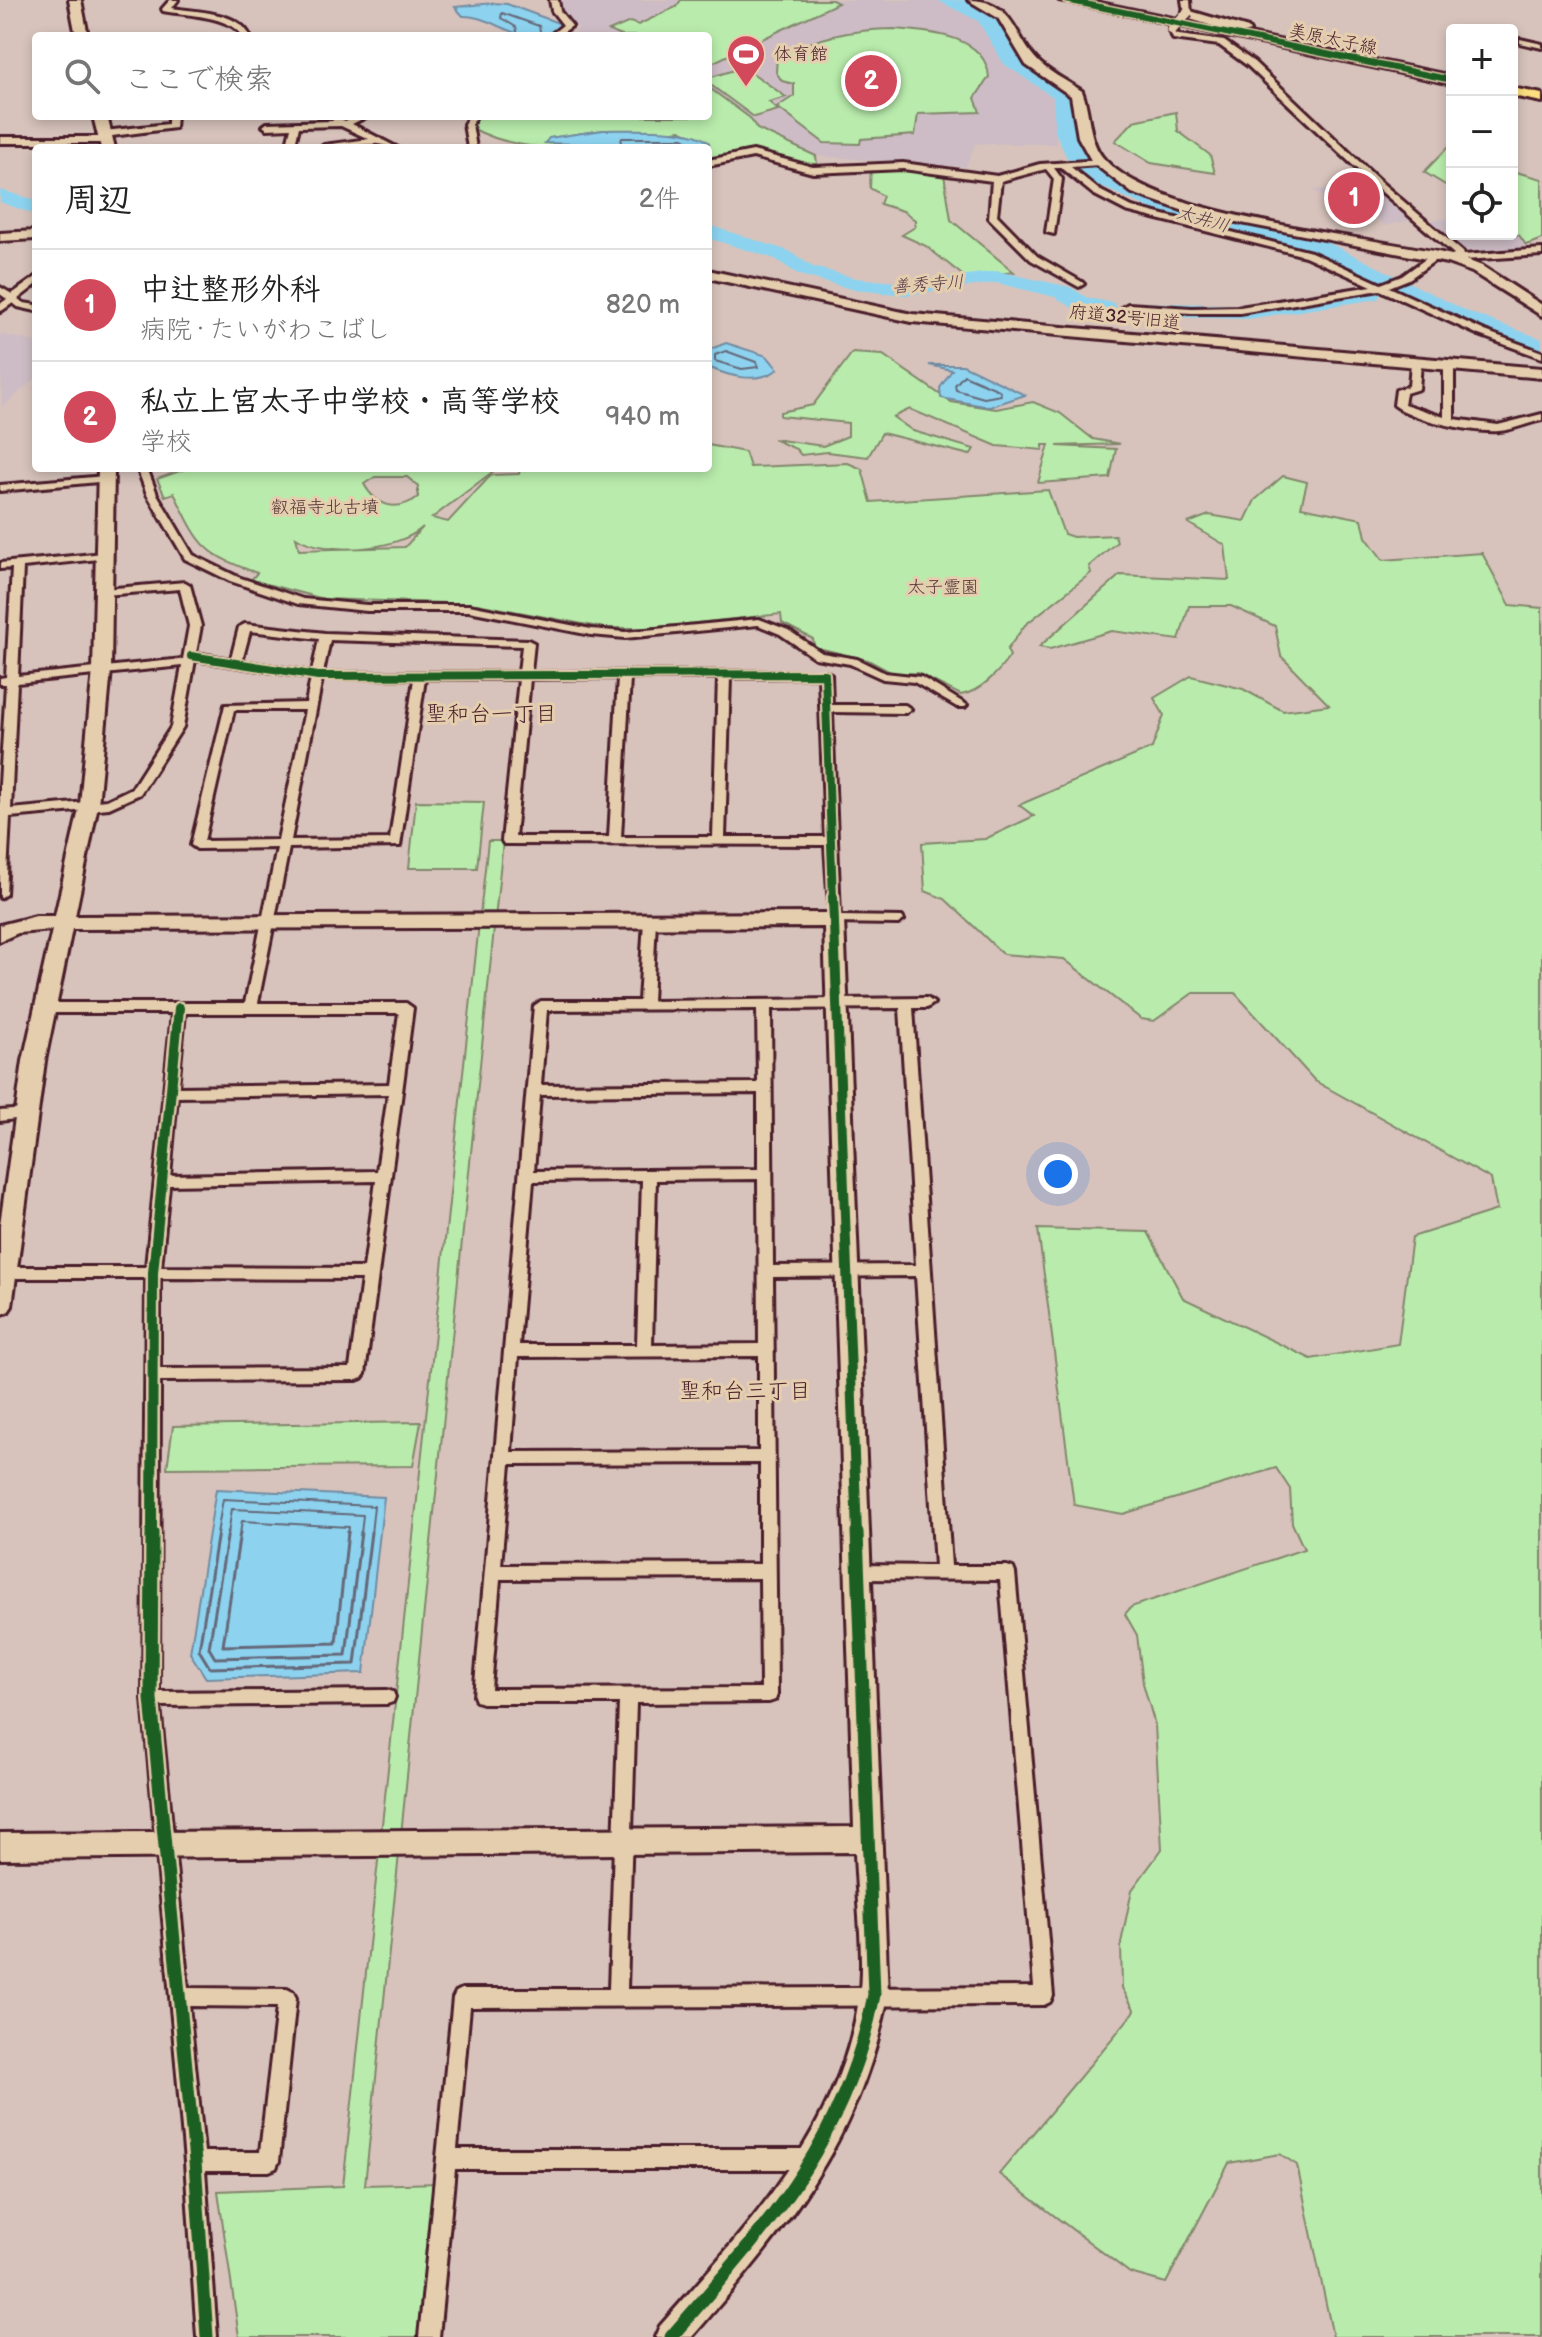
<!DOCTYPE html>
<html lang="ja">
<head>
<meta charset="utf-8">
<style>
  :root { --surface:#fff; --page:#f2f2f2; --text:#222; --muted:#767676; --line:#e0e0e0; --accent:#d1495b }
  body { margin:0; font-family:"Balsamiq Sans","Klee One",sans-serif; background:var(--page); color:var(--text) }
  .controls { position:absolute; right:24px; top:24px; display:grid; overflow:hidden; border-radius:8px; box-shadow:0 4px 12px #0003 }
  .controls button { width:72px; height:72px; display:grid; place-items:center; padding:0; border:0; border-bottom:2px solid var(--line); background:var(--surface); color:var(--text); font:40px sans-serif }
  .you { position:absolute; left:1058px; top:1174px; width:28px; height:28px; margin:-20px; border:6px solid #fff; border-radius:50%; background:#1a73e8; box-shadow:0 0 0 12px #1a73e833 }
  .badge { display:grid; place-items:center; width:52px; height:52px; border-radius:50%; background:var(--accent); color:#fff; font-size:26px; font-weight:700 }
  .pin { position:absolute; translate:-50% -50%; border:4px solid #fff; box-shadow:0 2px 8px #0006 }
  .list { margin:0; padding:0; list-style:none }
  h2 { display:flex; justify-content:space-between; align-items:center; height:104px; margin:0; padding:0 32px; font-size:34px }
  h2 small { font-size:26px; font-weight:400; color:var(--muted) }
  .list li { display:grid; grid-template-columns:52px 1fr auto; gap:24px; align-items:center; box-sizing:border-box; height:112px; padding:0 32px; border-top:2px solid var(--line) }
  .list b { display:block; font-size:30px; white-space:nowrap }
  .list p { margin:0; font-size:26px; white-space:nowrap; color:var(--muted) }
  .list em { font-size:26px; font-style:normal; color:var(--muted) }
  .icon { flex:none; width:44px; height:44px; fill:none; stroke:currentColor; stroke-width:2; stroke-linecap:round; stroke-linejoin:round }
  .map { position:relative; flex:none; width:1542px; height:2337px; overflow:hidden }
  .search { position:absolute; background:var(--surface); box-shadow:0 4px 12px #0003; left:32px; top:32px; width:680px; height:88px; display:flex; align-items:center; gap:20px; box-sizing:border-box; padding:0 28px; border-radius:8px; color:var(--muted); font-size:30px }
  .panel { position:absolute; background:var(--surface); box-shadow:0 4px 12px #0003; left:32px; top:144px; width:680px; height:328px; border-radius:8px }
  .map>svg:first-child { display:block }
  .built { fill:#cdbcc5 }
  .green { fill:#b9ecac; stroke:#82866c; stroke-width:2; fill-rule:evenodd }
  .water { fill:#8dd3ef; stroke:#728ba1; stroke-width:2 }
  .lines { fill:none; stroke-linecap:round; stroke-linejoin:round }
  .shore-far1 { stroke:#656779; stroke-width:2 }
  .shore { stroke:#656779; stroke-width:3 }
  .river { fill:#8dd3ef; fill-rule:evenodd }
  .street-casing { stroke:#4a1f2b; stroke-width:6 }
  .secondary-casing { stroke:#4a1f2b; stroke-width:6 }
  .primary-casing { stroke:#4a1f2b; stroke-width:6 }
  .street { fill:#e5ceae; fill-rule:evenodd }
  .secondary { fill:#e5ceae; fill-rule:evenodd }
  .primary { fill:#fce080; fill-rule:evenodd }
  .street-bridge-casing { stroke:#4a1f2b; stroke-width:13; stroke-linecap:butt }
  .street-bridge { stroke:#e5ceae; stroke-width:9 }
  .cycleway-far3-casing { stroke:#e5ceae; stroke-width:9 }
  .cycleway-far2-casing { stroke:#e5ceae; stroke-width:12 }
  .cycleway-far1-casing { stroke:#e5ceae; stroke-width:15 }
  .cycleway-casing { stroke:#e5ceae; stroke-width:18 }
  .cycleway-far3 { stroke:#1b5e20; stroke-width:6 }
  .cycleway-far2 { stroke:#1b5e20; stroke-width:8 }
  .cycleway-far1 { stroke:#1b5e20; stroke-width:10 }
  .cycleway { stroke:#1b5e20; stroke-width:13 }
  .labels { text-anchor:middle; stroke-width:6; stroke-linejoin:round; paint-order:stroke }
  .far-street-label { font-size:18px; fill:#4a1f2b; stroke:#e5ceae }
  .far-poi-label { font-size:18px; fill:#4a1f2b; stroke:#e5ceae; text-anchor:start }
  .far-water-label { font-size:18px; font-style:italic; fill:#543a48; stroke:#e5ceae }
  .far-park-label { font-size:18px; fill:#553438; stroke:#e5ceae }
  .neighbourhood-label { font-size:22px; fill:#4a1f2b; stroke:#e5ceae }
</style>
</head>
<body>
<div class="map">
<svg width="1542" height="2337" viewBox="0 0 1542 2337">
  <rect width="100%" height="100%" fill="#d7c3bc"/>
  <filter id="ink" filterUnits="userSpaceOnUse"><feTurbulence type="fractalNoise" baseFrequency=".0125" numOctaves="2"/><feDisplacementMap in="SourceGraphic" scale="16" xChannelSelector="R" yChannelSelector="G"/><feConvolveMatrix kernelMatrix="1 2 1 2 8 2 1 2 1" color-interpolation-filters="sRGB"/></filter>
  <g filter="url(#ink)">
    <g class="built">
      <path d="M558,0H933L952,5L980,19L1002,60L1052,95L1057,103L1056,144H975L966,167L816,156L757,129L750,118L708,87V36H572L579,28L566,20Z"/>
      <path d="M1357,170L1389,202L1411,220L1385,226L1371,213L1327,200L1313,190L1357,186L1349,174Z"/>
      <path d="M1452,218V234L1512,233L1519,235L1528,249L1460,251L1423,221Z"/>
      <path d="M0,334L36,342V378L2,407Z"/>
    </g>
    <g class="green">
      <path d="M681,0H832L838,3L714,62L708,61V36H622L609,31L630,22L638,25L676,7Z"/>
      <path d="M894,29C928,32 985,34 989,77L975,98L980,112L918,114L915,135L861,139L860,144L824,143L777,107L794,96V84L782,81L776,72L777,56C816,38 852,29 894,29Z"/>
      <path d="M744,67L786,97L769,102L778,110L754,117L708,83V78Z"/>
      <path d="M708,87L750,118L757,129L816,156L817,164L795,163L748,150L708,159L709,143L680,130L660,133L603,130L551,138L546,143L577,146L603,142L636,148C582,148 521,155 472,128L473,120L481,116H708Z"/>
      <path d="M1176,112L1178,131L1210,155L1215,173L1151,163L1115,141L1134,121Z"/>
      <path d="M1452,143V189L1424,172Z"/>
      <path d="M871,167L944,174L951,220L1014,272L966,278L926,246L902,235L915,227V220L903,211L880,204L883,196L870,188Z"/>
      <path d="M1512,171L1542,179V239L1526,245L1519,235L1512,233Z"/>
      <path d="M852,353L883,355L951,402L996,409L1033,402L1060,413L1093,439L1120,444L1057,446L1116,449L1110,478L1038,483L1049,445H1043V450L997,446L910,409L893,417L913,431L974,449L970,455L882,433L868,457L827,452L801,455L796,449L773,439L823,446L848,436V423L780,416V412L813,405Z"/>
      <path d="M708,445L745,452L750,467L848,463L862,469L871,502L1048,490L1064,534L1073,537L1115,535L1117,542L1089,566L1091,573L1025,625L1007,650L1010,656C999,672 980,692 961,695L917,673L894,674L868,660L814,647L813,639L782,623L781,614L650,628H604L477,604L324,599L251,580L257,573C201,553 200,545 174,493L165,496L157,479L188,468H510L495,470L432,518L448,522L491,475L519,474L520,468H708ZM375,477H407L418,486V497C396,513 376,506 364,484ZM423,527L405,547L299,550L296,537C323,556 398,551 423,527Z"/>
      <path d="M1283,476L1307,482L1301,507L1362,519L1366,537L1383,560L1482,553L1510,605L1542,608V2337H1333L1297,2165L1280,2154L1229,2163L1166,2283L1130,2273L999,2174L1135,2011L1122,1988L1121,1943L1132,1890L1162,1849L1155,1725L1143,1683L1137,1635L1125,1614L1131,1607L1304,1549L1292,1523L1290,1489L1276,1468L1123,1514L1074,1505L1038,1229L1148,1232L1183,1298L1311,1359L1398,1344L1412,1237L1497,1210L1491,1179L1315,1081L1235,993H1193L1154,1021L1141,1019L1064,959L1003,954L945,899L925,891L922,843L985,839L1034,816L1019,805L1152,748L1164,715L1154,698L1191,676L1243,689L1283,711L1329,705L1281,656L1275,626L1231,606H1189L1179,640L1112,631L1050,649L1039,647L1120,575L1229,580L1225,545L1188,523L1209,515L1245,521L1255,500Z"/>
      <path d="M416,801L484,802L477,868H409Z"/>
      <path d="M488,841H503L365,2185L440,2183L420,2337H239L218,2191L343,2186Z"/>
      <path d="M421,1422L413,1466L167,1468L173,1426Z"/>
    </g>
    <g class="water">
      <path d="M493,3L507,4L561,24C530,57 496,15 463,16L455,7Z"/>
      <path d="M603,130C627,130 695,126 709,143L706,148L545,143L549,138Z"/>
      <path d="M726,343L767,356L778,369C759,385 728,376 708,367V350Z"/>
      <path d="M929,365H963L1025,395L989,407L941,398L940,388L952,370Z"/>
      <path d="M216,1489L384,1497L364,1673L206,1678L190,1653Z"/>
    </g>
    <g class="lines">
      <g class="shore-far1">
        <path d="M518,36L516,27L501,18L502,13L539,26L541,36"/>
        <path d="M619,148L622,138H683L700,148"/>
        <path d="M726,351L756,362L758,367L742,369L715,361V355Z"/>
        <path d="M964,375L999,390L1001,395L984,398L956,390L955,385Z"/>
        <path d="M217,1534L223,1499L374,1506L371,1534"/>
        <path d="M228,1534L232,1509L363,1515L361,1534"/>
        <path d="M240,1534L242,1521L349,1527L348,1534"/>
      </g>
      <g class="shore">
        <path d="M218,1532L199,1650L210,1668L355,1664L371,1532"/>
        <path d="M228,1532L209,1648L215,1658L346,1655L361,1532"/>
        <path d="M240,1532L223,1646L336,1643L348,1532"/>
      </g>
      <g class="river">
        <path d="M937,0H965L991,13L1003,27L1017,56L1069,91L1075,132L1085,154L1100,172L1192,212L1329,243L1471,313L1542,339V354L1455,323L1315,252L1179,221L1086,180L1066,156L1055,132L1053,97L1004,64L978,21Z"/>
        <path d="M0,190L36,200V215L0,202Z"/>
        <path d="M708,225L789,251L813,267L856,278L906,283L997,271L1070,287L1088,298L1114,303L1117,308L1106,314L1073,308L1055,297L997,283L906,295L855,290L799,275L775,259L708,238Z"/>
        <path d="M1370,288L1378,289L1381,294L1378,299L1248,319L1129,316L1118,309L1129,302L1248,305Z"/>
      </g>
      <g class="street-casing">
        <g id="street">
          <path d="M170,0H178L172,8C196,12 238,11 250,36H242C232,16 184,15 163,11L162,9Z"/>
          <path d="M550,0H558L560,11L572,26L558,36H549L563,25L552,11Z"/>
          <path d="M1182,0H1190L1191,14L1184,12Z"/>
          <path d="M1169,28H1175L1179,35L1224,41L1254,62L1382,183L1463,252L1464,255L1542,249V255L1448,261V257L1454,254L1376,187L1248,66L1219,45L1173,39Z"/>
          <path d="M1520,39L1542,44V48L1520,43Z"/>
          <path d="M168,116H176L175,128L104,137L100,134L104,131L168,124Z"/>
          <path d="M357,116H368L352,124L398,148C389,148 381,143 373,144C355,144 338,148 320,148L324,145L369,139L341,126L299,127L294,148H286L291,128L267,129L263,126L267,123L332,121L336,117L345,121Z"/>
          <path d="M469,116H477L472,124L476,148H468L464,124Z"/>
          <path d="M0,137H106L110,140L106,143H0Z"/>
          <path d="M753,151L813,167L903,163L997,176L1040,164L1102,160L1103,162L1099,165L1071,167L1099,190L1132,207L1311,252L1381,284L1402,276L1431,255H1437V259L1409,279L1389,287L1485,331L1542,352V358L1479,335L1380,290L1240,313H1192L1125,309L1123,307L1128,304L1192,308L1240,307L1372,286L1305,256L1126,211L1093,194L1061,168H1054L1062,179L1054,234L1046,232L1054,179L1046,169L1001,181L997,215L1037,256L1082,282L1084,284L1079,287L1031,260L989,218L992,181L903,169L813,173L753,157L708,166V160Z"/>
          <path d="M36,277V285L18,299L24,303L36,305V311L18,307L13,303L0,312V304L7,299L0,294V287L12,294Z"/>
          <path d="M1416,360L1421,363L1419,389L1406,393L1404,404L1444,417V366L1449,363L1454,366V419L1498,425L1542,414V420C1527,423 1513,430 1499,431C1474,433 1413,420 1394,405L1396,390L1409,386L1411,363Z"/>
          <path d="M137,468H147L157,494L193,555L238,577L303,599L367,605H469L591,629L625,632L759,619L788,630L822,653L857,659L885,673L921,677L967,705L965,707H957L914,682L883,679L850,664L815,658L780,634L758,625L625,638L591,635L469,611H367L298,604L230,581L185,559L147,494Z"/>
          <path d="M105,476L109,477V481L0,491V485Z"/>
          <path d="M104,553L108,554V558L23,567L18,676L183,659L189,626L180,589L104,595L99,592L104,589L185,582L190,585L201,626L196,653L231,659L239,627L245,624L325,633L528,640L534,643L531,672L825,671L831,674L832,705H905L911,709L905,713L832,712L840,916L902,917L904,920L898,924L830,923L825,845L504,844L502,841L519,679H425L400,846L289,848L258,1003H406L413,1008L365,1374L362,1378L357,1380L160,1381L159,1692L387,1690L393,1692L395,1697L393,1702L387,1704L160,1706L188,1988L287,1989L293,1992L296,1998L279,2161L276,2168L269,2171H205L217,2337H197L185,2162L143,1699L146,1278H3L0,1277V1267H146L172,1013H45L38,1008L45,1003H245L277,848L197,849L191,845L225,705L306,703L311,678L195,660L183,727L140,794L109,808L10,817L6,894L0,898V784L6,684H0V678L6,677L12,568L0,569V563ZM250,631L319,639L312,672L242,661ZM330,640L522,646L519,672L323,673ZM182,666L171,727L132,788L107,800L11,809L17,683ZM819,677L825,837H725L730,678ZM618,678L609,837H515L530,679ZM630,678H718L713,837H621ZM322,679H414L390,839L291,840ZM234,710H305L278,840L204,841ZM185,1013H399L389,1084L178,1087ZM388,1094L377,1171L170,1175L177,1097ZM376,1181L364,1268L161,1267L169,1185ZM160,1278L362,1279L350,1368L160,1369ZM189,2006L277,2007L260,2152H204Z"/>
          <path d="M650,916L656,920L652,1001L927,998L934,1003L927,1008H913L951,1566H1007L1013,1568L1015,1573L1053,1996L1050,2002L1044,2005L470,2007L457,2149H813L820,2152L823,2159L820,2166L813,2169H455L439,2337H419L453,1998L456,1992L462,1989H609L619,1703H482L476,1701L474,1696L534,1006L541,1001H639L644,920ZM900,1008L916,1265L773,1266L771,1009ZM757,1009L758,1083L541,1085L547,1010ZM758,1093V1169L534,1171L540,1095ZM758,1179L759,1344L652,1345L656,1180ZM642,1180L637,1345H519L533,1181ZM916,1276L935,1566L859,1565L853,1567L851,1572L853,1577L859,1579L1000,1580L1034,1987L627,1989L636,1703L769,1702L775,1700L777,1695L773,1277ZM759,1356V1451L511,1452L518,1357ZM760,1463V1564L501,1565L510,1464ZM760,1578L761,1688L491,1689L500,1579Z"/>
          <path d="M25,1109L32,1114L30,1117L0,1121V1111Z"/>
        </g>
      </g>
      <g class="secondary-casing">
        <g id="secondary">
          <path d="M69,0H81L88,36H76Z"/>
          <path d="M968,0C1012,0 1012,31 1035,58C1046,71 1067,81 1082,91C1091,113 1087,141 1105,160C1160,219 1372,236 1456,256L1482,266L1542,305V316L1472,272L1447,263L1190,213L1132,193L1092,162L1078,137L1071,96L1026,65L998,18Z"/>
          <path d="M1187,10L1248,28L1250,31L1229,37L1230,31L1183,17V11Z"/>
          <path d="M93,116H107L115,148H101Z"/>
          <path d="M36,231V239L0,241V233Z"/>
          <path d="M708,270L912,314L1542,368V378L912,322L708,278Z"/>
          <path d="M98,468H114L111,670L98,805L75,916L834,913L844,920L888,1995C861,2141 786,2228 692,2337H655L660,2326C744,2230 841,2130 859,1998C865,1956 856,1895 855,1852L0,1859V1833L854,1827L824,927L72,929L45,1061L12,1306L8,1312L0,1315V1225L23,1061L52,930L18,933L0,941V925L36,916H55L80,805L93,670Z"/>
        </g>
      </g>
      <g class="primary-casing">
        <g id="primary">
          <path d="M1059,0H1086L1452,76V84Z"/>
          <path d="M1512,88L1542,94V102L1512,96Z"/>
        </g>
      </g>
      <use href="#street" class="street"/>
      <use href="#secondary" class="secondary"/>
      <use href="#primary" class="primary"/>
      <g class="street-bridge-casing">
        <path id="street-bridge" d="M1172,30L1188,12"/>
      </g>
      <use href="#street-bridge" class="street-bridge"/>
      <g class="cycleway-far3-casing">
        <path id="cycleway-far3" d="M1066,0L1452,80"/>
      </g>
      <g class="cycleway-far2-casing">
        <path id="cycleway-far2" d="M191,656L318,676L825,674L833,899"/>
      </g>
      <g class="cycleway-far1-casing">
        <g id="cycleway-far1">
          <path d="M833,897L857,1534"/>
          <path d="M152,1534L153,1273L179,1008"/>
        </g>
      </g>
      <g class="cycleway-casing">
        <g id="cycleway">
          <path d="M152,1532L151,1699L195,2162L207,2337"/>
          <path d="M671,2337C767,2226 845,2144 874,1995L857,1532"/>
        </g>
      </g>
      <use href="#cycleway-far3" class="cycleway-far3"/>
      <use href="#cycleway-far2" class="cycleway-far2"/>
      <use href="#cycleway-far1" class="cycleway-far1"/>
      <use href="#cycleway" class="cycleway"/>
    </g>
  </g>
  <defs>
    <g id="stadium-pin" transform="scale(2)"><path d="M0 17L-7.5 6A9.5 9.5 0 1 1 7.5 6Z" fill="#d1495b" stroke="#e5ceae"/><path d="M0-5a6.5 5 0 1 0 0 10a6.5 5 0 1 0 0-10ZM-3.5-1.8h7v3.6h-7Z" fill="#fff"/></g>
  </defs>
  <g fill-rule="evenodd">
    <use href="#stadium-pin" x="746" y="54"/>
  </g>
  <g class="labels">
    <g class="far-street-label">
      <text transform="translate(1333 39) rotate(12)" y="6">美原太子線</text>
      <text transform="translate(1125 317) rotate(6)" y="6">府道32号旧道</text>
    </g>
    <g class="far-poi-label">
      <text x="774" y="60">体育館</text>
    </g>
    <g class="far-water-label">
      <text transform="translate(1203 219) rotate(16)" y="6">太井川</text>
      <text transform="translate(928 284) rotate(-4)" y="6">善秀寺川</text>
    </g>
    <g class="far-park-label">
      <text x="325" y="513">叡福寺北古墳</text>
      <text x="943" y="593">太子霊園</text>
    </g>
    <g class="neighbourhood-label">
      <text x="491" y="721">聖和台一丁目</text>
      <text x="745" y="1398">聖和台三丁目</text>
    </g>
  </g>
</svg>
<div class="controls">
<button>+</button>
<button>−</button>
<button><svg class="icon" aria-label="locate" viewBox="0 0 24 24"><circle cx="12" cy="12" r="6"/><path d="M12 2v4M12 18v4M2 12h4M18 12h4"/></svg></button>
</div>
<div class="you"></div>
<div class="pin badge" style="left:1354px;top:198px">1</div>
<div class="pin badge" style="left:871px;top:81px">2</div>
<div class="search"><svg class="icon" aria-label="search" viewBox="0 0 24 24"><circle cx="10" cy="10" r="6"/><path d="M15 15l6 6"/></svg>ここで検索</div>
<section class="panel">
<h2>周辺<small>2件</small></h2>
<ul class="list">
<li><span class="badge">1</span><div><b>中辻整形外科</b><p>病院 · たいがわこばし</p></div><em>820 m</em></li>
<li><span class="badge">2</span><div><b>私立上宮太子中学校・高等学校</b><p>学校</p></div><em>940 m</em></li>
</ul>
</section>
</div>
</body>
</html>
